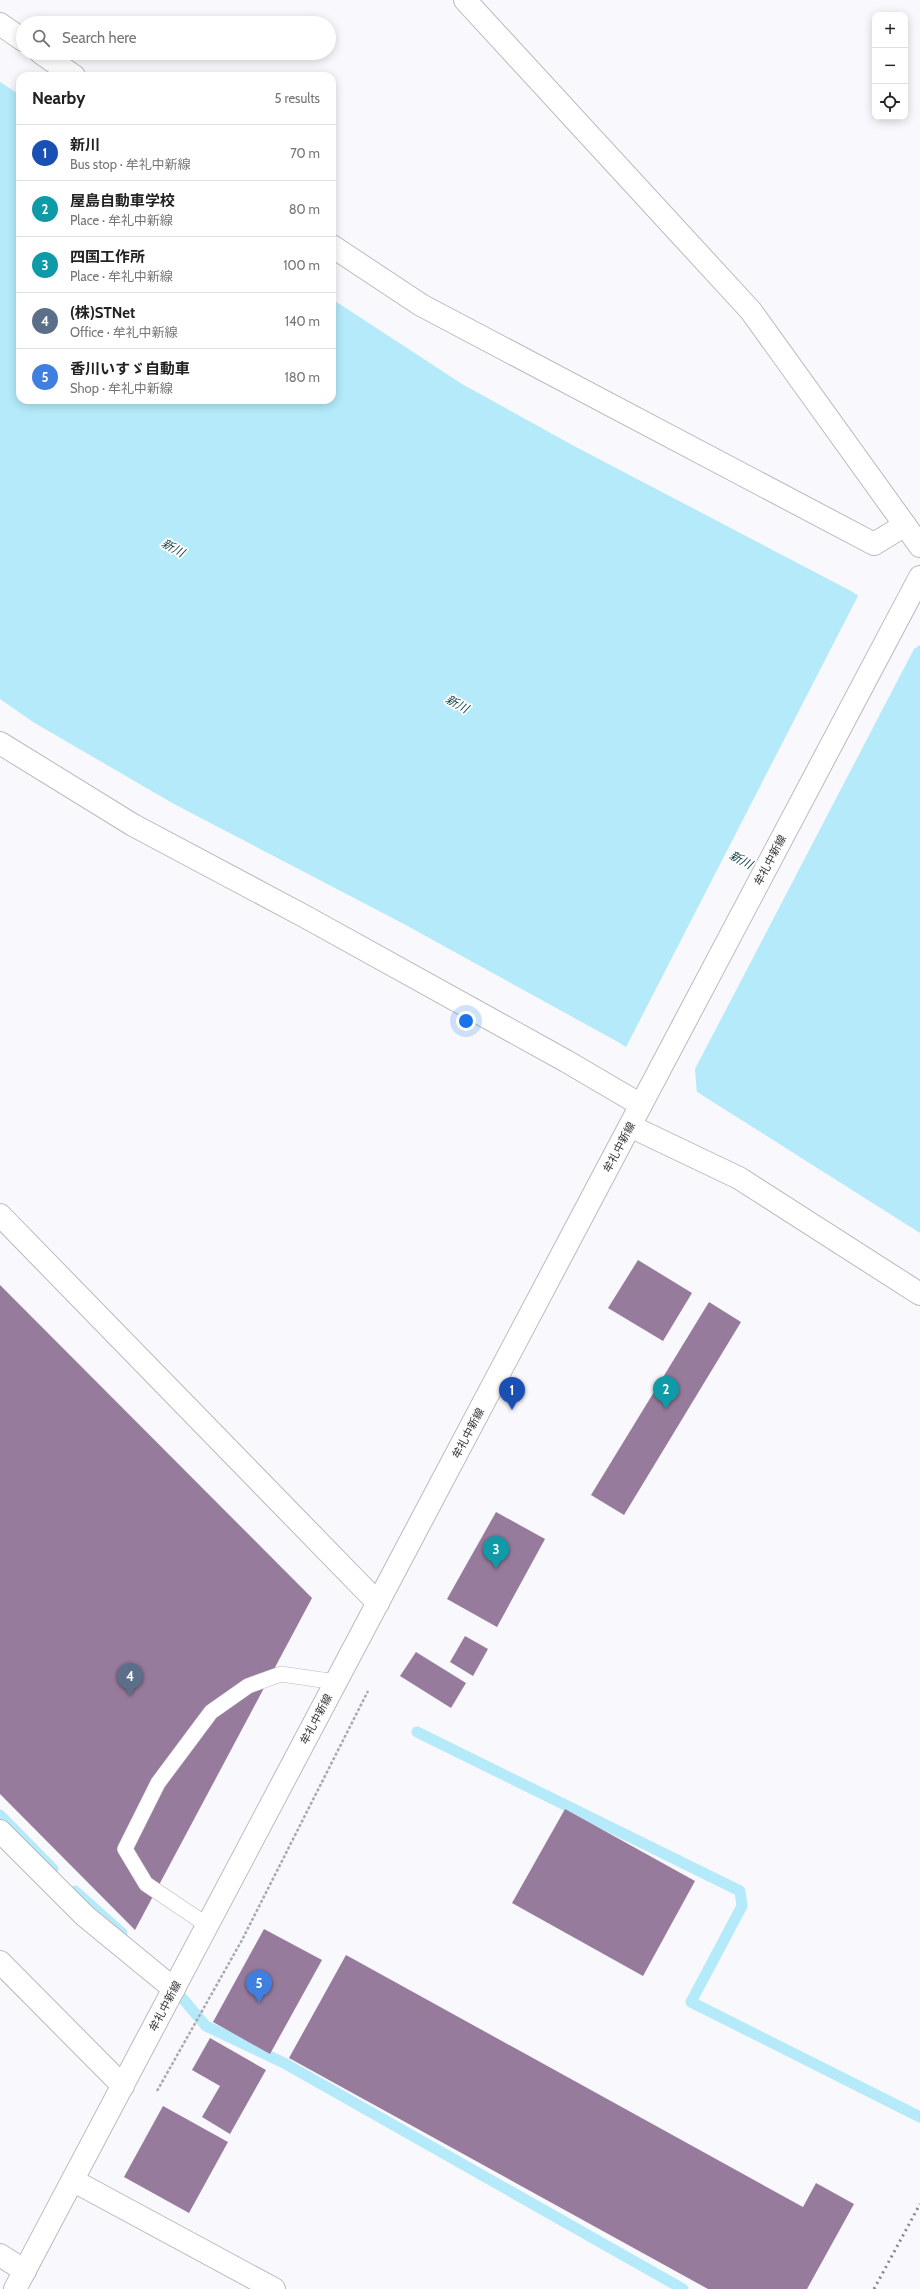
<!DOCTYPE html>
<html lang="en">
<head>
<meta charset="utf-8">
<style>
  :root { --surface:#fff; --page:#f6f6f6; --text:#222; --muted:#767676; --line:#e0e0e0; --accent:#6e6532 }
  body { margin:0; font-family:Cabin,"Noto Sans JP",sans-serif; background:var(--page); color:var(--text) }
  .controls { position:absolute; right:12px; top:12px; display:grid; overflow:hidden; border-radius:8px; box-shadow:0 2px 10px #0003 }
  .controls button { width:36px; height:36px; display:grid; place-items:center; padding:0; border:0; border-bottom:1px solid var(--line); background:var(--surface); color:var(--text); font:20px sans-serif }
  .you { position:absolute; left:466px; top:1021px; width:14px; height:14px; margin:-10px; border:3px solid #fff; border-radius:50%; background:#1a73e8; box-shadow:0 0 0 6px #1a73e833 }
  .badge { display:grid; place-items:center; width:26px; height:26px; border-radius:50%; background:var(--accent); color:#fff; font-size:13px; font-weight:700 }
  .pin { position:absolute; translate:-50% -33px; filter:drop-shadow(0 1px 2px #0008) }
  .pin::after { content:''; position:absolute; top:21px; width:14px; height:12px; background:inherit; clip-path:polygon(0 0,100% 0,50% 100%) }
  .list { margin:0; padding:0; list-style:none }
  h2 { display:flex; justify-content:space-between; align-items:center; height:52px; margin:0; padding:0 16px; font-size:17px }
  h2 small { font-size:13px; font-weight:400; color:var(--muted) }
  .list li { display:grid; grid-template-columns:26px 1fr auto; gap:12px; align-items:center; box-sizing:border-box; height:56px; padding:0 16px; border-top:1px solid var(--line) }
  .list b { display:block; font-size:15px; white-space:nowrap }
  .list p { margin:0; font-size:13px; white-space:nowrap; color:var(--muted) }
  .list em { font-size:13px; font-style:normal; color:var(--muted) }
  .icon { flex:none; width:22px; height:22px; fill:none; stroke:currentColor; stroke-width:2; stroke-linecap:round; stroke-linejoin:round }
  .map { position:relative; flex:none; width:920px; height:2289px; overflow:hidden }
  .search { position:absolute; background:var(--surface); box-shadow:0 2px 10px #0003; left:16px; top:16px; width:320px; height:44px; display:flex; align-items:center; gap:10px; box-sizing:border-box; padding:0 14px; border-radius:22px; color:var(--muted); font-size:15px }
  .panel { position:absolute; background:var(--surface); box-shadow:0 2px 10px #0003; left:16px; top:72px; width:320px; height:332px; border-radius:12px }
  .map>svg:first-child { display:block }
  .water { fill:#b4eafa }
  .pier { fill:#f9f9fd }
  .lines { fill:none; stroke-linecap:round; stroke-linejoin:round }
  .stream { stroke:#b4eafa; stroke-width:11 }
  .building { fill:#977b9c }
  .service-casing { stroke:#bababe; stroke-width:16 }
  .minor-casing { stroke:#bababe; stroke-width:24 }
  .tertiary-casing { stroke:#bababe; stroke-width:24 }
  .secondary-casing { stroke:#bababe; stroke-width:24 }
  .path { stroke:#aaaaad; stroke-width:2.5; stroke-dasharray:3 2; stroke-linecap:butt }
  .service { stroke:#fff; stroke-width:15 }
  .minor { stroke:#fff; stroke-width:22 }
  .tertiary { stroke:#fff; stroke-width:22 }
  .secondary { stroke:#fff; stroke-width:22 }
  .rail { stroke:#878689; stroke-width:3; stroke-dasharray:2 4; stroke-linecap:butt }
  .labels { text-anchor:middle; stroke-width:3.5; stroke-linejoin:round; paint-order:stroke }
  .street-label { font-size:11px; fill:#343335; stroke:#fff }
  .water-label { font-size:12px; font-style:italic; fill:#0e3e4a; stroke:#fff }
</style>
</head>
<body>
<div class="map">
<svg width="920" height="2289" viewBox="0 0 920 2289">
  <rect width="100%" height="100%" fill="#f9f9fd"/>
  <path class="water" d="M0,82L20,95V400H332V299L462,384L574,446L851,591L920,636V1233L618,1042L402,923L174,804L33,722L0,699Z"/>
  <path class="pier" d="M859,594L920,633V645L914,649L695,1069L697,1095L625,1049Z"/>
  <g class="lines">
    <g class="stream">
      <path d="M417,1732L740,1891L742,1906L691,2002L920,2117"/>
      <path d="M0,1815L53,1869"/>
      <path d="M75,1891L122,1933"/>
      <path d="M172,1986L206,2026L284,2063L683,2289"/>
    </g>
  </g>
  <g class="building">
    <path d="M638,1260L692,1293L663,1341L608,1308Z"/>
    <path d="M0,1285L312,1598L135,1930L0,1794Z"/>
    <path d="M709,1302L741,1322L624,1515L591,1495Z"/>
    <path d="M496,1512L545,1539L497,1627L447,1599Z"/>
    <path d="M465,1636L488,1649L473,1676L450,1662Z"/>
    <path d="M416,1652L466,1683L451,1708L400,1676Z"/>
    <path d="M565,1809L695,1881L643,1976L512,1903Z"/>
    <path d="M264,1929L322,1960L270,2054L213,2022Z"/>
    <path d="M346,1955L803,2207L816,2183L854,2204L807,2289H708L289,2058Z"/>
    <path d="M210,2038L266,2070L230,2134L202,2117L220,2086L192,2070Z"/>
    <path d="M163,2106L228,2142L189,2213L124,2177Z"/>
  </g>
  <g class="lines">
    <g class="service-casing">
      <path id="service" d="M207,1925L146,1884L125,1849L158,1783L211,1712L248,1686L281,1674L336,1682"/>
    </g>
    <g class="minor-casing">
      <g id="minor">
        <path d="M0,24L23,40"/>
        <path d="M41,53L74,76"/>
        <path d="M332,246L421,305L874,544L905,525"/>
        <path d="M0,743L133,825L304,916L566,1061L641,1105"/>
        <path d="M0,1215L378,1603"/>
        <path d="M0,1831L85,1916L174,1989"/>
        <path d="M0,1962L123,2086"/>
        <path d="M74,2181L274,2289"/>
        <path d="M0,2255L25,2271"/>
      </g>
    </g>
    <g class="tertiary-casing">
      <g id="tertiary">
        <path d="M465,0L751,311L920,546"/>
        <path d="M630,1126L739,1178L920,1294"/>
      </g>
    </g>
    <g class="secondary-casing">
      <path id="secondary" d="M15,2289L920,577"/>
    </g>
    <path class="path" d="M157,2091L242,1940L368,1691"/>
    <use href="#service" class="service"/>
    <use href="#minor" class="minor"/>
    <use href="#tertiary" class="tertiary"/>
    <use href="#secondary" class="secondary"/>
    <path class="rail" d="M874,2289L920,2204"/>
  </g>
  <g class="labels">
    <g class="street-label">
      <text transform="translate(770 860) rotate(-62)" y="4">牟礼中新線</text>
      <text transform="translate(619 1147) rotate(-62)" y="4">牟礼中新線</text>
      <text transform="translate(468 1433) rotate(-62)" y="4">牟礼中新線</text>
      <text transform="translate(316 1719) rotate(-62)" y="4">牟礼中新線</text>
      <text transform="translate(165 2006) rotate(-62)" y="4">牟礼中新線</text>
    </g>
    <g class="water-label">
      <text transform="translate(173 548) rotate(29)" y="4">新川</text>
      <text transform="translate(457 704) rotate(29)" y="4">新川</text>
      <text transform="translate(741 860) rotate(28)" y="4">新川</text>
    </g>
  </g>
</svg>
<div class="controls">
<button>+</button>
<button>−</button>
<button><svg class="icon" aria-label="locate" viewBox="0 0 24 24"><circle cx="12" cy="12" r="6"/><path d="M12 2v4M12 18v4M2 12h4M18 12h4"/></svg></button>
</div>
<div class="you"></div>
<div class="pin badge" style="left:512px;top:1410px;background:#1a4fb4">1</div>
<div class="pin badge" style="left:666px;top:1409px;background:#0f9aa8">2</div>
<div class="pin badge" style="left:496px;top:1569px;background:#0f9aa8">3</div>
<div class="pin badge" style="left:130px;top:1696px;background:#5c6f8a">4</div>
<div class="pin badge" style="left:259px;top:2003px;background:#3f7fe0">5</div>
<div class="search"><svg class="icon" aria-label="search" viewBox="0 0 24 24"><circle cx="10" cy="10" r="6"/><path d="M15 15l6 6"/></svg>Search here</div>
<section class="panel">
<h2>Nearby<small>5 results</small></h2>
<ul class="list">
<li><span class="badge" style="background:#1a4fb4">1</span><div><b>新川</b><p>Bus stop · 牟礼中新線</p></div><em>70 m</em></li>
<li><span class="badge" style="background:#0f9aa8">2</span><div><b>屋島自動車学校</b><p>Place · 牟礼中新線</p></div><em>80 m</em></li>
<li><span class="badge" style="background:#0f9aa8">3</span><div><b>四国工作所</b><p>Place · 牟礼中新線</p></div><em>100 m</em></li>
<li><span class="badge" style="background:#5c6f8a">4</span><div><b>(株)STNet</b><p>Office · 牟礼中新線</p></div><em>140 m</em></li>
<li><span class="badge" style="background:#3f7fe0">5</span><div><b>香川いすゞ自動車</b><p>Shop · 牟礼中新線</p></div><em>180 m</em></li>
</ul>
</section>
</div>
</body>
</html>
